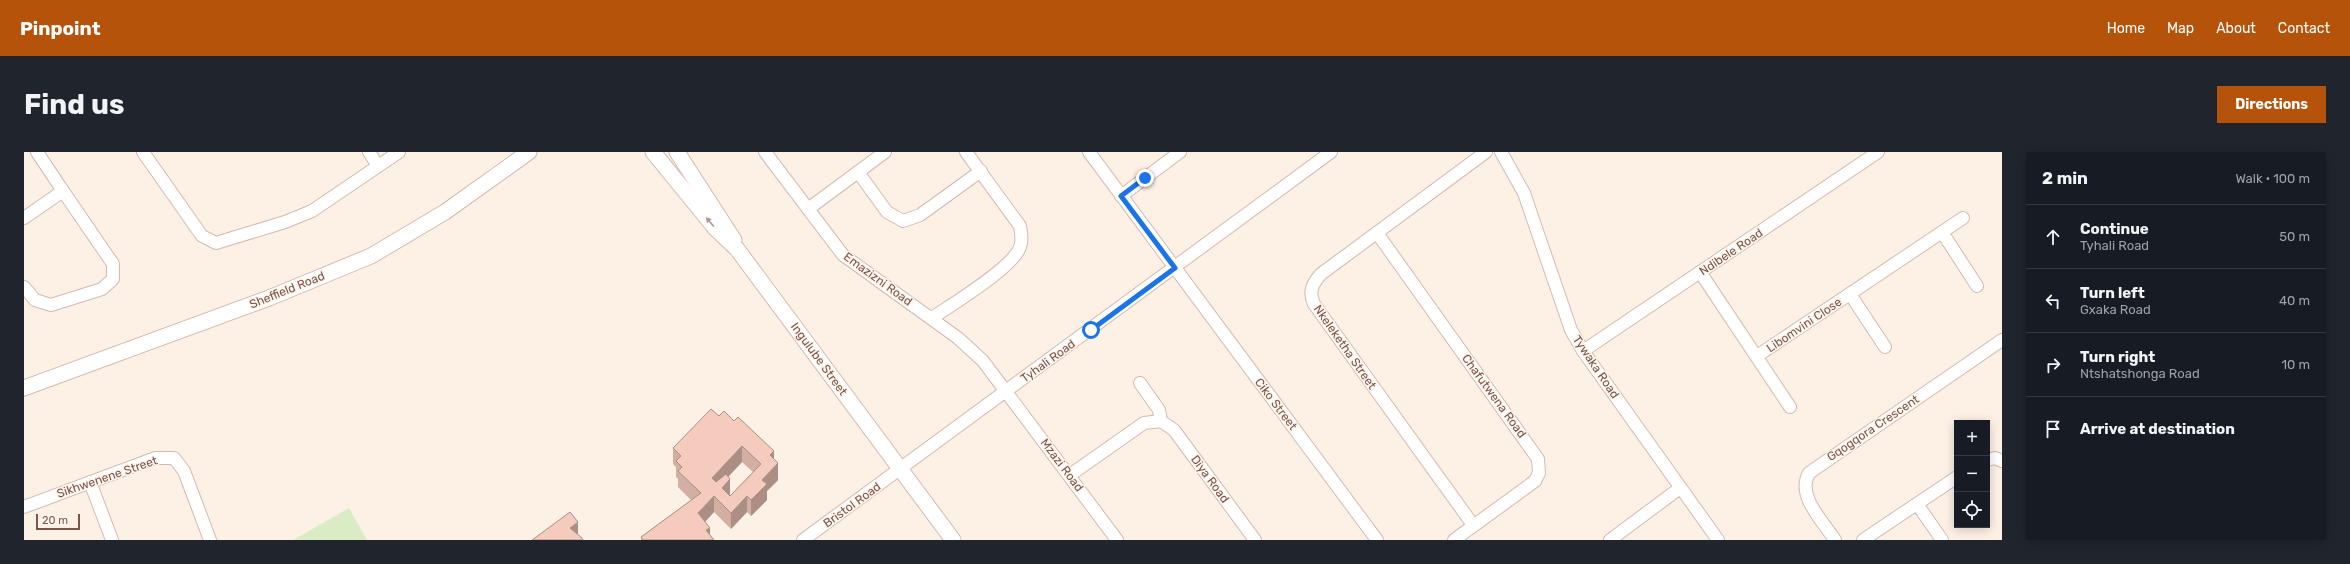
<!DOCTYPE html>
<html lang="en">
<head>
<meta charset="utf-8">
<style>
  :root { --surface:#171b24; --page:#20242c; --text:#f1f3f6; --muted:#9ea1a6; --line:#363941; --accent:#b45309 }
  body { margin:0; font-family:Rubik,sans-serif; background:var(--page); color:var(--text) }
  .controls { position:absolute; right:12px; bottom:12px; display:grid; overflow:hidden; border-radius:0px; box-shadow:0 2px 10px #0003 }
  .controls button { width:36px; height:36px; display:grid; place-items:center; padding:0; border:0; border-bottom:1px solid var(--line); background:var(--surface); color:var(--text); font:20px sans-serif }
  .scale { position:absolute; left:12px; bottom:10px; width:44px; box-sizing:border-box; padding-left:4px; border:2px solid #795449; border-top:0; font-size:11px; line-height:14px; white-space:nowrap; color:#795449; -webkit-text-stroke:3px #fff6ee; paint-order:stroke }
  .stop { position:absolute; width:12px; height:12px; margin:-9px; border:3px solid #1a73e8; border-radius:50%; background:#fff }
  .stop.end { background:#1a73e8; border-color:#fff; box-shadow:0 1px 4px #0008 }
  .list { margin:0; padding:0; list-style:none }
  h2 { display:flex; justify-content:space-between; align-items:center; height:52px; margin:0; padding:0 16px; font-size:17px }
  h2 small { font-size:13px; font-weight:400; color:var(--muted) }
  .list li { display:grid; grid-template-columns:26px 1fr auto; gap:12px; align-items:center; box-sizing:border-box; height:64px; padding:0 16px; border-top:1px solid var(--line) }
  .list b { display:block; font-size:15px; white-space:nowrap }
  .list p { margin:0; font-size:13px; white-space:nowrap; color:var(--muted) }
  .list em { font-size:13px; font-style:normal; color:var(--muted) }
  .icon { flex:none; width:22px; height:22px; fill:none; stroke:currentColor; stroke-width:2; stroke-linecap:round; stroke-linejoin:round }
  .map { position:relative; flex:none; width:1978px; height:388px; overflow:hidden; border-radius:0px }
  header { display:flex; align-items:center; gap:24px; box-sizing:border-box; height:56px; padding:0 20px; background:var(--accent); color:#fff }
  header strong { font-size:19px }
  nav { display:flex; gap:22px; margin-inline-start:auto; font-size:14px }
  .intro { display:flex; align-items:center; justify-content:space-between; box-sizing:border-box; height:96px; padding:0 24px }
  h1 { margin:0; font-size:28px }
  .button { padding:10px 18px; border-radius:0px; background:var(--accent); color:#fff; font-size:14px; font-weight:700 }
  main { display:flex; gap:24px; padding:0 24px }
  aside { flex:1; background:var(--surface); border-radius:0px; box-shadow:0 2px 10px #0003 }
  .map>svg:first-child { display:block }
  .green { fill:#d9ecc3 }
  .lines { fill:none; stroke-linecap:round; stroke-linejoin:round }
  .minor-casing { stroke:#d3baae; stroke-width:14 }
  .tertiary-casing { stroke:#d3baae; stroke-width:17 }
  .minor { stroke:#fff; stroke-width:12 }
  .tertiary { stroke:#fff; stroke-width:15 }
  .wall { fill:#d2afa2; fill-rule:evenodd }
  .shaded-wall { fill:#ab8e84 }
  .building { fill:#f4cbbc; stroke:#ab8e84; fill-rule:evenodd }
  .oneway { fill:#af9892 }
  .route { stroke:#1a73e8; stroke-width:5 }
  .labels { text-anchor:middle; stroke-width:3; stroke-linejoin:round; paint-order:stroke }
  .street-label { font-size:12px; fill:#795449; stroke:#fff6ee }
</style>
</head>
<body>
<header>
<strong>Pinpoint</strong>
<nav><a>Home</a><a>Map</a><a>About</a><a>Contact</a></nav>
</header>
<div class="intro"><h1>Find us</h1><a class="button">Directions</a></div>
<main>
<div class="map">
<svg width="1978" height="388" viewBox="0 0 1978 388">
  <rect width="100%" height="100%" fill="#fdf1e6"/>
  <path class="green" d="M325,356L343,388H269Z"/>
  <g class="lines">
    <g class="minor-casing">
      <g id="minor">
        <path d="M13,0L39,39"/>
        <path d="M119,0L178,84L192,91L261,70L288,59L375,0"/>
        <path d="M345,0L354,14"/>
        <path d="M741,0L819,103L934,186L959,209L1093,388"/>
        <path d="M1065,0L1353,388"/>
        <path d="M1477,0L1500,41L1547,178L1559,199L1694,388"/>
        <path d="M834,20L863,60L879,69L896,63L957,19"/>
        <path d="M1097,44L1156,0"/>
        <path d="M784,57L861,0"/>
        <path d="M0,66L39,39L89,112V127L78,137L27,153L11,148L0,135"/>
        <path d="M1918,80L1953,134"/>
        <path d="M1353,81L1514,307L1515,321L1511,329L1430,388"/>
        <path d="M1676,120L1766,255"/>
        <path d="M1826,142L1861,195"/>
        <path d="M908,166C927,153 990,115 996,95C999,88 997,81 996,74L942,0"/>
        <path d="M1559,199L1854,0"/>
        <path d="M1733,204L1939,66"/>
        <path d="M1116,231L1135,258L1137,269"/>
        <path d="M1963,308L1971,306L1978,309"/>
        <path d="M1046,323L1120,271L1137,269L1150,278L1231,388"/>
        <path d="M66,330L88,388"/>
        <path d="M1893,352L1918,388"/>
        <path d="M0,355L131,306H150L160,319L186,388"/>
        <path d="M1449,373L1290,152C1284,139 1289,131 1297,122L1462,0"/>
        <path d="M779,388L1307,0"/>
        <path d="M1586,388L1656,336"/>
        <path d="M1811,388C1799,369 1772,344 1785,321L1978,188"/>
        <path d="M1839,388L1933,325"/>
      </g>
    </g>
    <g class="tertiary-casing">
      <g id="tertiary">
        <path d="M629,0L691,76L713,97L929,388"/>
        <path d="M653,0L710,88"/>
        <path d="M0,236L245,146L347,104L421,60L505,0"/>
      </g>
    </g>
    <use href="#minor" class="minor"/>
    <use href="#tertiary" class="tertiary"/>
  </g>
  <path class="wall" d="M695,264L750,307L754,328L743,339V348L727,364L723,360L707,377L690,360L681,370L686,383L690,388H617V385L667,348L654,335V327L652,325V315L649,312V296ZM718,310L729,320L706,344L704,325Z"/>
  <g class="shaded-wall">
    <path d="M718,294V310L688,342V326Z"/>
    <path d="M750,299V315L746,303Z"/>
    <path d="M754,311V328L743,339V348L727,364V348L738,328Z"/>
    <path d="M706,327V343L698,336Z"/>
    <path d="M690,344V360L674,377V361Z"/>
    <path d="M723,344V360L707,377V361Z"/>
    <path d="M554,370V383L546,376Z"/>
    <path d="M686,376V388L682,378Z"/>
  </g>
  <g class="building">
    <path d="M687,257L695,264L700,259L710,269L714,265L750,299L746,303L754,311L738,328L743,332L727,348L723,344L707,361L690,344L674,361L686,376L682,378L690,388H619L617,385L677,341L654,319L658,315L652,309L657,304L649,296ZM718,294L737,312L706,344L698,336L706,327L702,322L692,330L688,326Z"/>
    <path d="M546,360L554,370L546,376L558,386L559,388H508Z"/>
  </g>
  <defs><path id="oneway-solid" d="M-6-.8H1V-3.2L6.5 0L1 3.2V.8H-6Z"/></defs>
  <use class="oneway" href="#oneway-solid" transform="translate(686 70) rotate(-130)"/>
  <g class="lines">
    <path class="route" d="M1067,178L1151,116L1097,44L1121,26"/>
  </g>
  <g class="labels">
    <g class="street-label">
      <text transform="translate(1707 100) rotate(-34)" y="4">Ndibele Road</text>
      <text transform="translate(854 127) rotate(36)" y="4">Emazizni Road</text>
      <text transform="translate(263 138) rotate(-22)" y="4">Sheffield Road</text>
      <text transform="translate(1780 173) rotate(-34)" y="4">Libomvini Close</text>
      <text transform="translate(1321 195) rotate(55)" y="4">Nkeleketha Street</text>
      <text transform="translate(795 207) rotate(54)" y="4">Ingulube Street</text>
      <text transform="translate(1024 209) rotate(-36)" y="4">Tyhali Road</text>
      <text transform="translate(1572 215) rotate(56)" y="4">Tywaka Road</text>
      <text transform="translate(1470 244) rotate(54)" y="4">Chafutwena Road</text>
      <text transform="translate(1252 252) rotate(53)" y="4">Ciko Street</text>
      <text transform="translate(1849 276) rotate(-34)" y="4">Gqogqora Crescent</text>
      <text transform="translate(1038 313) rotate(53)" y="4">Mzazi Road</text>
      <text transform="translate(83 325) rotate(-19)" y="4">Sikhwenene Street</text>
      <text transform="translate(1186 327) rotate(54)" y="4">Diya Road</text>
      <text transform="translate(828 353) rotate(-36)" y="4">Bristol Road</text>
    </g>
  </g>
</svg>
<div class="controls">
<button>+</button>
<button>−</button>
<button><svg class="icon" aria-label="locate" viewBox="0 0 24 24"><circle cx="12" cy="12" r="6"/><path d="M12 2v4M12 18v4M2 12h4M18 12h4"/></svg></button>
</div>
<div class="scale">20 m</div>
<div class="stop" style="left:1067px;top:178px"></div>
<div class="stop end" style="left:1121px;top:26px"></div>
</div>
<aside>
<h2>2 min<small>Walk · 100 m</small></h2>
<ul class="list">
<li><svg class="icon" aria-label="ahead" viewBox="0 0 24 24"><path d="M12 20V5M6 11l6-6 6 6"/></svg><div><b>Continue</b><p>Tyhali Road</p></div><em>50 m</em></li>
<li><svg class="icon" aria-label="left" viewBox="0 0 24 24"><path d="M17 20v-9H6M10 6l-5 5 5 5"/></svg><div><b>Turn left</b><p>Gxaka Road</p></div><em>40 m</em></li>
<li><svg class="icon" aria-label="right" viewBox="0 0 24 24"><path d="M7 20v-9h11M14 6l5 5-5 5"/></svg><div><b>Turn right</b><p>Ntshatshonga Road</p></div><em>10 m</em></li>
<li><svg class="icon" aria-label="arrive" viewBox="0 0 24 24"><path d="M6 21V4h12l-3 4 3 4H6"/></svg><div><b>Arrive at destination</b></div></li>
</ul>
</aside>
</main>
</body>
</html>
